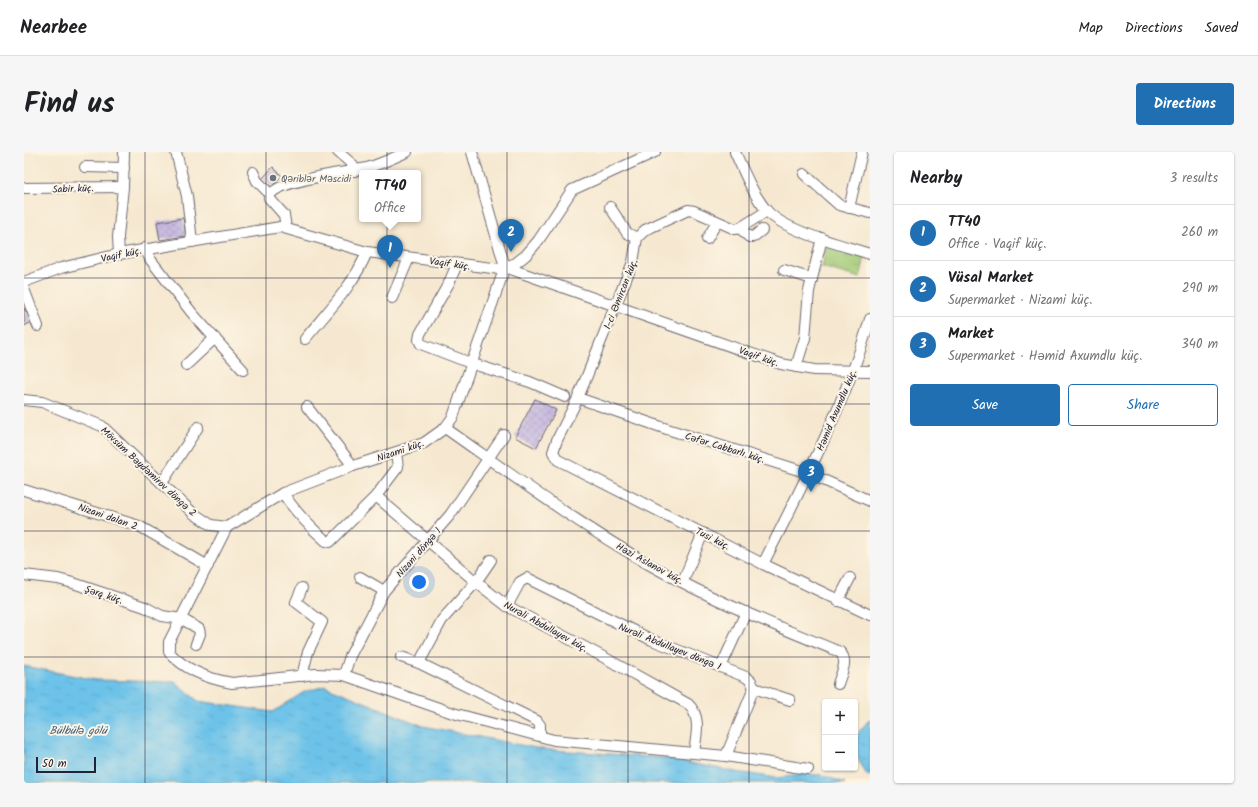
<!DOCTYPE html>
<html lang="en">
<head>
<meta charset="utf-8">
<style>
  :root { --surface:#fff; --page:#f6f6f6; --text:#202124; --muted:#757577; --line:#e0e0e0; --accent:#1f6fb2 }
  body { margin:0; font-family:Kalam,sans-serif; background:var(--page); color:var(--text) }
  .controls { position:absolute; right:12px; bottom:12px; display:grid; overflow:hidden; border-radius:4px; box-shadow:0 1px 3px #0004 }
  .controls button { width:36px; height:36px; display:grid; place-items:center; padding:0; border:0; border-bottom:1px solid var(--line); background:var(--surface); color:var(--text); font:20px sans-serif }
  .scale { position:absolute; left:12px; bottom:10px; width:60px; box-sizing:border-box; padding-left:4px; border:2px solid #22223b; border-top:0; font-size:11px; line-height:14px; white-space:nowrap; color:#22223b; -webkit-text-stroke:3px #fcf5e5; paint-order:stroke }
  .you { position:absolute; left:395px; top:430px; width:14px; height:14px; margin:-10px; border:3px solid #fff; border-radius:50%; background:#1a73e8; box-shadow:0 0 0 6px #1a73e833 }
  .badge { display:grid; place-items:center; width:26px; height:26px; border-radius:50%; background:var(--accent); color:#fff; font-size:13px; font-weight:700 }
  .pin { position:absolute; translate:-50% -33px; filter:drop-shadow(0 1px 2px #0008) }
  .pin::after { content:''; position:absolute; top:21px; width:14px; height:12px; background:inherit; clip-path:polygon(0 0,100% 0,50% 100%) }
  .popup { position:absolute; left:335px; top:18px; width:62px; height:52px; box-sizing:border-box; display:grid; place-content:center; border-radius:4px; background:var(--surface); filter:drop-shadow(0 1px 3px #0005); font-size:13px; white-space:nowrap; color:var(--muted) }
  .popup b { font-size:15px; color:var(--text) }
  .popup::after { content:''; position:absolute; left:50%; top:100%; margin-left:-8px; border:8px solid transparent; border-top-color:var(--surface) }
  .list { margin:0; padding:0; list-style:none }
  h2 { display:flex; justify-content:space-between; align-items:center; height:52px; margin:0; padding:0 16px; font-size:17px }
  h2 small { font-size:13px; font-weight:400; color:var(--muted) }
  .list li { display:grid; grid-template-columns:26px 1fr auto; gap:12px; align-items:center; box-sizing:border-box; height:56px; padding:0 16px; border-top:1px solid var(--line) }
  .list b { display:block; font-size:15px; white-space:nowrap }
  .list p { margin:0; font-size:13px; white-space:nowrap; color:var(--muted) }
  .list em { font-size:13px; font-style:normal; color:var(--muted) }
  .actions { display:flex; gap:8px; padding:12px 16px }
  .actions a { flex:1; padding:9px 0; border:1px solid var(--accent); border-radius:4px; text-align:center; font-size:14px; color:var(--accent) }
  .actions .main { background:var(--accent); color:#fff }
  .map { position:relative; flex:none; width:846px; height:631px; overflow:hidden; border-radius:4px }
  header { display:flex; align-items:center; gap:24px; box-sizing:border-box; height:56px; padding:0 20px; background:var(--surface); border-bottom:1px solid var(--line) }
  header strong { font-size:19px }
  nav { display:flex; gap:22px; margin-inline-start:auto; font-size:14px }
  .intro { display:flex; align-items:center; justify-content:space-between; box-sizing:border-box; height:96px; padding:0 24px }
  h1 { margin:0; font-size:28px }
  .button { padding:10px 18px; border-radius:4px; background:var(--accent); color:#fff; font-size:14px; font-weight:700 }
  main { display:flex; gap:24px; padding:0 24px }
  aside { flex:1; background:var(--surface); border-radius:4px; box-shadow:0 1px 3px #0004 }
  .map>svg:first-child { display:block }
  .grass { fill:url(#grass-tufts); stroke:#627658 }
  .water { fill:url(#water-ripples); stroke:#477292 }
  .building { fill:url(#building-cross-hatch) }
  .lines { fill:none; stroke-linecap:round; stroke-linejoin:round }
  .minor-casing { stroke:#6c676f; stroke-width:12 }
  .minor { stroke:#fff; stroke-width:10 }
  .grid { fill:none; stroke:#22223b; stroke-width:1; stroke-opacity:0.55 }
  .worship-dot { fill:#6b7280; stroke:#fcf5e5; stroke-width:1.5 }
  .labels { text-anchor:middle; stroke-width:4; stroke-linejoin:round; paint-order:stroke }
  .worship-label { font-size:10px; fill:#5b616d; stroke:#fcf5e5; text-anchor:start }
  .street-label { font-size:10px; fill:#22223b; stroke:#fcf5e5 }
  .water-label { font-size:11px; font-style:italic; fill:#3c5a78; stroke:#fcf5e5 }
</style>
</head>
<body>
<header>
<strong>Nearbee</strong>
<nav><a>Map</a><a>Directions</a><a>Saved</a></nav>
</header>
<div class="intro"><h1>Find us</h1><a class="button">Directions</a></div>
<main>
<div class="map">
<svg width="846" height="631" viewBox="0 0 846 631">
  <defs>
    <pattern id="grass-tufts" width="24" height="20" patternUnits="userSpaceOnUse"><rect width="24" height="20" fill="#a1c975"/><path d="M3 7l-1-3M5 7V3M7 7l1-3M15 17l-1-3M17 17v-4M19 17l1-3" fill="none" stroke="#8aac66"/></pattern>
    <pattern id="water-ripples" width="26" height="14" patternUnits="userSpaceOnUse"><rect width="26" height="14" fill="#6cc2e9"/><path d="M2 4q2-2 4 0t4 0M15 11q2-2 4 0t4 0" fill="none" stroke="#5da6c9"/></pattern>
    <pattern id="building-cross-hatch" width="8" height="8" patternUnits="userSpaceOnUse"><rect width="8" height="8" fill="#c4b7e1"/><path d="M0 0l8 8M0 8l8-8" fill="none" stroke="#a89dc2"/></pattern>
  </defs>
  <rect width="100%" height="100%" fill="#fcf5e5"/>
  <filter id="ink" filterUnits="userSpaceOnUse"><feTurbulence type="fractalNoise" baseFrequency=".025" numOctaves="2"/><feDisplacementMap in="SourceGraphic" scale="8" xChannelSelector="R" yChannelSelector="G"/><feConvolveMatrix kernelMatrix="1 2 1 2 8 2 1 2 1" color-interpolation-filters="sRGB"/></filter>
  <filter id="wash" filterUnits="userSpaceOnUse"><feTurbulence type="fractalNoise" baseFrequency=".012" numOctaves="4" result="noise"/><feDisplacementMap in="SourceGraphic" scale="16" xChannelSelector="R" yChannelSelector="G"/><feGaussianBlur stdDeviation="0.9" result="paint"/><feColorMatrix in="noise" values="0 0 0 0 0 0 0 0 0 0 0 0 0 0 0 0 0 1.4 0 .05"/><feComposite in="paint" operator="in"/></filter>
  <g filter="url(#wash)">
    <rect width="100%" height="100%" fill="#f6e8d0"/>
    <path class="grass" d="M803,93L841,104L836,126L798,115Z"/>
    <g class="water">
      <path d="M0,514L72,528L151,530L174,549L249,560L280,540L301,534L399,574L517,597L641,606L712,620L753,626L781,622L798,623L821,631H0Z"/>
      <path d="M846,567V624C834,619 829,590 835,580C838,575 843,571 846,567Z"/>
    </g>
    <g id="blocks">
      <g class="building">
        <path d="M249,15L258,24L247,35L238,27Z"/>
        <path d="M159,66L162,84L136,88L133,70Z"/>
        <path d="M0,156L8,170L0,174Z"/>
        <path d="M511,247L532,258L512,296L491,285Z"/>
      </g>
    </g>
  </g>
  <g filter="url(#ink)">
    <use href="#blocks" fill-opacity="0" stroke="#6c676f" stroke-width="1"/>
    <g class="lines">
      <g class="minor-casing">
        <g id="minor">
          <path d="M152,0L163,44L168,90"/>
          <path d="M314,0L328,12L331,19"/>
          <path d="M448,0L481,115L429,265L421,276L400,291L329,314L259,341L203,375L145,490V500C161,518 185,527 208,531L292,522L320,523L429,561L530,588L702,604L784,617"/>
          <path d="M711,0C719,18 730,45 744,60C763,80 819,93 846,102"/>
          <path d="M61,15L100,16"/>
          <path d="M229,20L233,29L246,42"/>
          <path d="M780,22L815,53L846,61"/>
          <path d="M0,36L99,35"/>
          <path d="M586,55L603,81L613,86"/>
          <path d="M825,56L838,0"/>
          <path d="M743,59L716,76L711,77L670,59L664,58L621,78L613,86L609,110L554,246L533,288L529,300L534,308L739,412L846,463"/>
          <path d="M262,76L260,63L245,46C248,27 328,21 346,15C359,11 371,5 383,0"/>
          <path d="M716,76L725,85H729L738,78"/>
          <path d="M683,87L693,70"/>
          <path d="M121,96L126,107L168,161L219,218"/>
          <path d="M95,102L94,85L99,35L100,0"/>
          <path d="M433,112L425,131L396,182L395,188L397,192L449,212L506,230L541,245"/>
          <path d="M481,115L757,212L790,218L846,219"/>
          <path d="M760,118L788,127"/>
          <path d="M0,130L37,116L95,102L256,75L343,100L476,117L492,111L502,103L514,89L548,38L631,0"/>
          <path d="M0,137L14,174"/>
          <path d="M368,146L385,106"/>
          <path d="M281,187C303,160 330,133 343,100"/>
          <path d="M162,213L191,186"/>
          <path d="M772,215L781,186L785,139L798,86"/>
          <path d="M554,246L643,277L784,321L846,349"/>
          <path d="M0,248L18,250L78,274L169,361L187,373L203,375"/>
          <path d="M283,255L329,314"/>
          <path d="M421,276C488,323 554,372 626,413C686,447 752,474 816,500C825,509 817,521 814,532"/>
          <path d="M138,331L174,275"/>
          <path d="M0,338L115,374L184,414"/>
          <path d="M259,341C271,360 286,375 302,389L306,390L352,344L374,315L372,301"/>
          <path d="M352,344L452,430L483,454L583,507L664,552C678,565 672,584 670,601"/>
          <path d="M739,412C779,332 821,253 846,167"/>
          <path d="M0,423L34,427L49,431L121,455L138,464L158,467L175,477L176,482L172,492"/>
          <path d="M336,425L360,439"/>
          <path d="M659,429L679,381"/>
          <path d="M814,449L826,426"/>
          <path d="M483,454L496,430L503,426L628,488L722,525L727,529L730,536L702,604"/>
          <path d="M377,505L395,511L513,569L516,573V583"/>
          <path d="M395,511L418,468L452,430L467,408"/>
          <path d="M697,515L722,460"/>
          <path d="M320,523L326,504L360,439L426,363L480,283"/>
          <path d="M278,524L284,500L298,470L272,450L278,436"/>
          <path d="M730,536L766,548"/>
        </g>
      </g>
      <use href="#minor" class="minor"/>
    </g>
  </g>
  <path class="grid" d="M121,0V631M242,0V631M363,0V631M483,0V631M604,0V631M725,0V631M0,126H846M0,252H846M0,379H846M0,505H846"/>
  <circle class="worship-dot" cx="249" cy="26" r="4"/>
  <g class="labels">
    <g class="worship-label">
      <text x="257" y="30">Qəriblər Məscidi</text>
    </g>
    <g class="street-label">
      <text transform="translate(49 36) rotate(-2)" y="4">Sabir küç.</text>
      <text transform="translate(97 102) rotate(-12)" y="4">Vaqif küç.</text>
      <text transform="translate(426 111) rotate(8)" y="4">Vaqif küç.</text>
      <text transform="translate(596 142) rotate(-68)" y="4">1-ci Əmircan küç.</text>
      <text transform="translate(735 204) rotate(19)" y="4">Vaqif küç.</text>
      <text transform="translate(812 258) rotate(-67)" y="4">Həmid Axumdlu küç.</text>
      <text transform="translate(701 295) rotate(17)" y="4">Cəfər Cabbarlı küç.</text>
      <text transform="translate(376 298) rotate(-19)" y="4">Nizami küç.</text>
      <text transform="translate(125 319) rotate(43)" y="4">Mövsüm Bəydəmirov döngə 2</text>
      <text transform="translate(84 364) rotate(19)" y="4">Nizani dalan 2</text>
      <text transform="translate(689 386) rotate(27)" y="4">Tusi küç.</text>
      <text transform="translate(394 400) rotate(-49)" y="4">Nizani döngə 1</text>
      <text transform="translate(626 411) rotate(29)" y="4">Həzi Aslanov küç.</text>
      <text transform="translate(80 442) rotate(18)" y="4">Şərq küç.</text>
      <text transform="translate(522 474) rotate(29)" y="4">Nurəli Abdullayev küç.</text>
      <text transform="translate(646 494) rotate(22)" y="4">Nurəli Abdullayev döngə 1</text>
    </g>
    <g class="water-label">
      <text x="54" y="582">Bülbülə gölü</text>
    </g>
  </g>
</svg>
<div class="controls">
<button>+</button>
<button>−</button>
</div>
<div class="scale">50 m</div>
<div class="you"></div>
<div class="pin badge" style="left:366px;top:116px">1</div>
<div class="popup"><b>TT40</b>Office</div>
<div class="pin badge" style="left:487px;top:100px">2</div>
<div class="pin badge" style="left:787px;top:340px">3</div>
</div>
<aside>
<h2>Nearby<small>3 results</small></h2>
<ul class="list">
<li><span class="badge">1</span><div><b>TT40</b><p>Office · Vaqif küç.</p></div><em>260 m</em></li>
<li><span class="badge">2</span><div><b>Vüsal Market</b><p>Supermarket · Nizami küç.</p></div><em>290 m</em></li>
<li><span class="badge">3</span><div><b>Market</b><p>Supermarket · Həmid Axumdlu küç.</p></div><em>340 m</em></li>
</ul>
<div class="actions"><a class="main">Save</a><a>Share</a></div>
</aside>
</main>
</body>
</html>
